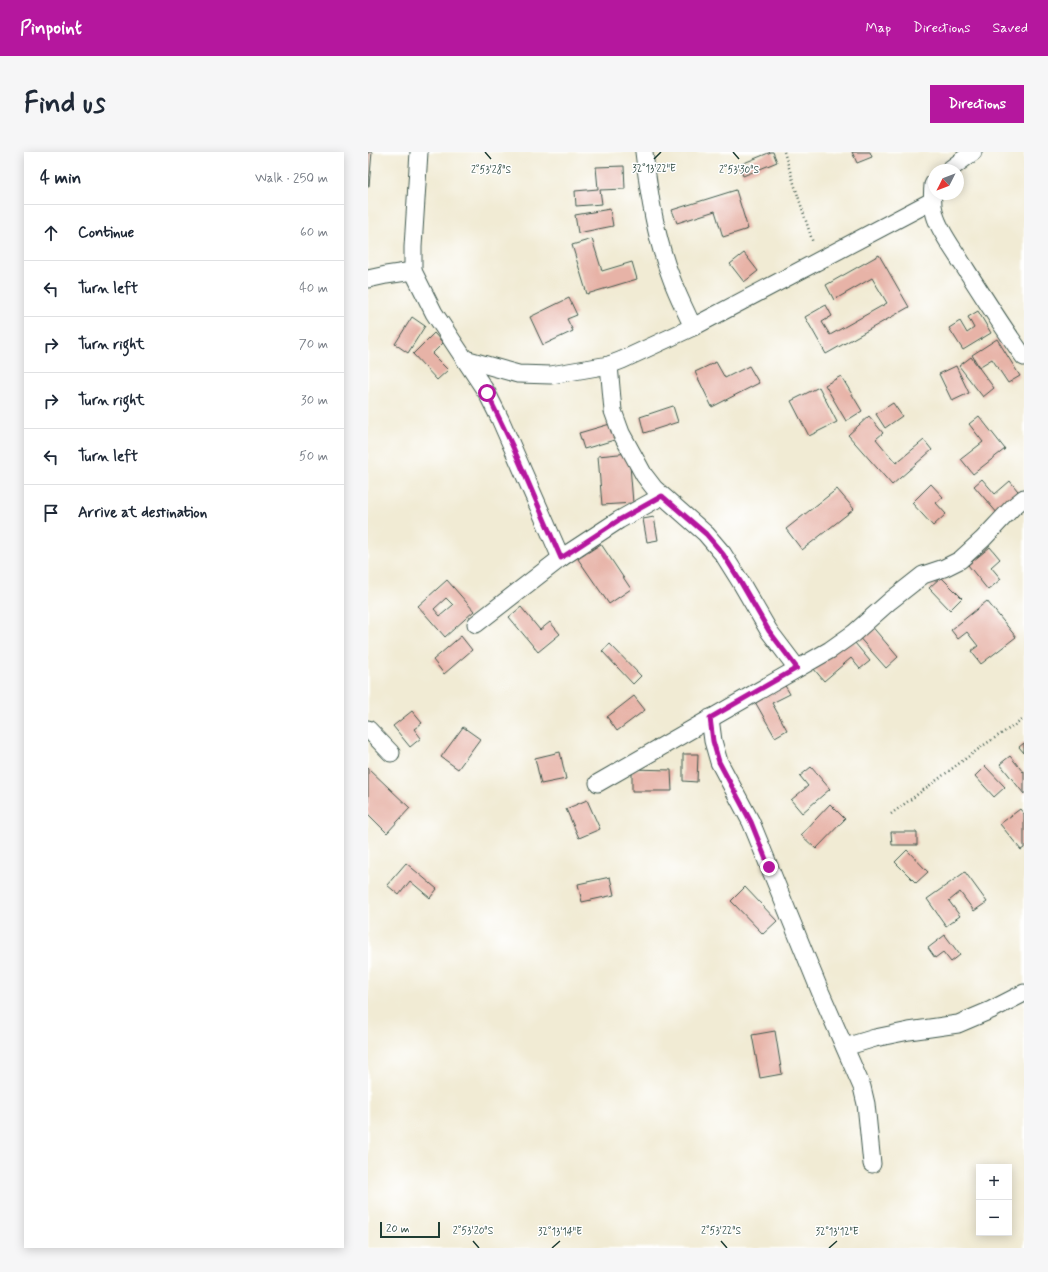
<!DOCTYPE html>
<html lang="en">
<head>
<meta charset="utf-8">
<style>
  :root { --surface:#fff; --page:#f6f6f7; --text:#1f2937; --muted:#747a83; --line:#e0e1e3; --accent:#b5179e }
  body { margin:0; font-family:Mynerve,sans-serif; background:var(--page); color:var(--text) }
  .controls { position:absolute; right:12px; bottom:12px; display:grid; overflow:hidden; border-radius:0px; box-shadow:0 2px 10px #0003 }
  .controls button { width:36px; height:36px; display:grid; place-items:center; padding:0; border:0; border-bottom:1px solid var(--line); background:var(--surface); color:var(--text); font:20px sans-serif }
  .compass { position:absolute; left:560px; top:12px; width:36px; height:36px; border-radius:50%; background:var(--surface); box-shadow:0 2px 10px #0003; rotate:228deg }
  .scale { position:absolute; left:12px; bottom:10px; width:60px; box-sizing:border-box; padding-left:4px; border:2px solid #1f3d34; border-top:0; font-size:11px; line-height:14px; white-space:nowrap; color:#1f3d34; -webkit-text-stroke:3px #fff; paint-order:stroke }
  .stop { position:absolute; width:12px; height:12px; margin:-9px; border:3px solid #b5179e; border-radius:50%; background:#fff }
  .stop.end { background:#b5179e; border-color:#fff; box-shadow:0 1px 4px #0008 }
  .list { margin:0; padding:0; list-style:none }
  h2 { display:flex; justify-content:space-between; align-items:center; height:52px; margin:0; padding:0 16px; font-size:17px }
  h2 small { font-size:13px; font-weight:400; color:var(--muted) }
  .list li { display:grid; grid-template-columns:26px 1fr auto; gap:12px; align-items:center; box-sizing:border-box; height:56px; padding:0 16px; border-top:1px solid var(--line) }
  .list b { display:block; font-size:15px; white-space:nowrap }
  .list em { font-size:13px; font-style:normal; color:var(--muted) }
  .icon { flex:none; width:22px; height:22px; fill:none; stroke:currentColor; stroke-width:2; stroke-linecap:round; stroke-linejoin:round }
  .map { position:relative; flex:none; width:656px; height:1096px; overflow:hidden; border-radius:0px }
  header { display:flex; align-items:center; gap:24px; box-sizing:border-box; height:56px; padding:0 20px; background:var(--accent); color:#fff }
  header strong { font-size:19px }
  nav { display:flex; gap:22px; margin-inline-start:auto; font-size:14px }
  .intro { display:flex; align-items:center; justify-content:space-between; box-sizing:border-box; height:96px; padding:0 24px }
  h1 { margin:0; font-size:28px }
  .button { padding:10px 18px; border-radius:0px; background:var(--accent); color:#fff; font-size:14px; font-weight:700 }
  main { display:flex; gap:24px; padding:0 24px }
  aside { flex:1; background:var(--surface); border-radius:0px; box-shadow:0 2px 10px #0003 }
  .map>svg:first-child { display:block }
  .building { fill:#e7b3a7; fill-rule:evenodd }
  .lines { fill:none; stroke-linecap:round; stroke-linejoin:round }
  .minor-casing { stroke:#3e574c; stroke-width:19 }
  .path { stroke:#3e574c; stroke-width:2.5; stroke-dasharray:1 3; stroke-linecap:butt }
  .minor { stroke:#fff; stroke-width:17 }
  .route { stroke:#b5179e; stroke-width:5 }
  .ticks { fill:none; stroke:#1f3d34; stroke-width:1.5 }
  .ticks-label { font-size:10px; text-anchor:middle; fill:#1f3d34; stroke:#fff; stroke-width:3; stroke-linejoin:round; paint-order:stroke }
</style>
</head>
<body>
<header>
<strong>Pinpoint</strong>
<nav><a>Map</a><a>Directions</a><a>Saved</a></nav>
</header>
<div class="intro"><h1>Find us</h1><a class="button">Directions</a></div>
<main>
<aside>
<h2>4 min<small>Walk · 250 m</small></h2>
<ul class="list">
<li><svg class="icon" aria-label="ahead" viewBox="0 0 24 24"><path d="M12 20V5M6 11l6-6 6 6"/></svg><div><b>Continue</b></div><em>60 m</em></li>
<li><svg class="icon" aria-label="left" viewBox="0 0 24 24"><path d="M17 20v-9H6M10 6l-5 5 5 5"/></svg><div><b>Turn left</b></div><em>40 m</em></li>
<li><svg class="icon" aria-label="right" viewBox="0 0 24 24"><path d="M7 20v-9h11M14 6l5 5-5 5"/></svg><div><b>Turn right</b></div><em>70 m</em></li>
<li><svg class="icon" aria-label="right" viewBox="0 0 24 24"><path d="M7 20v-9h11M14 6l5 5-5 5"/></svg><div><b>Turn right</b></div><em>30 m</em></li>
<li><svg class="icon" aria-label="left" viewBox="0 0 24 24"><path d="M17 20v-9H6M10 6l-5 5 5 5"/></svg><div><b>Turn left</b></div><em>50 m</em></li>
<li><svg class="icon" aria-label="arrive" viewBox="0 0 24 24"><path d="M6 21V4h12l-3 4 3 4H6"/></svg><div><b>Arrive at destination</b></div></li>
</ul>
</aside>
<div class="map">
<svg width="656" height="1096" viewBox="0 0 656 1096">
  <rect width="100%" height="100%" fill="#fff"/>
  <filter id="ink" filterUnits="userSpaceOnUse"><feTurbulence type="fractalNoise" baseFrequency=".025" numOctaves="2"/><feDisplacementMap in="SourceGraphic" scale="8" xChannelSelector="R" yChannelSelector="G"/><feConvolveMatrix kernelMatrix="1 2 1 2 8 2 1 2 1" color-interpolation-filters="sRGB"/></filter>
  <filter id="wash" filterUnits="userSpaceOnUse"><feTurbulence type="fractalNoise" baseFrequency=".012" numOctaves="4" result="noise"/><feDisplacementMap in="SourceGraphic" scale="16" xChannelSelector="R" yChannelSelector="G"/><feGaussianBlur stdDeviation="0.9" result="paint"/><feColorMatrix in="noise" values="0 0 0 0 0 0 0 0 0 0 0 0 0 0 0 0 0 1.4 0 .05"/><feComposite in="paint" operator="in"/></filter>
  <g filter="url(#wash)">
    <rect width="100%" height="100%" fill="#f1ebd4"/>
    <g id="blocks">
      <g class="building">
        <path d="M0,0H4L1,34H0Z"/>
        <path d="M403,0H405L409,10L375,24L371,13Z"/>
        <path d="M484,0H502L504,5L489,11Z"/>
        <path d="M256,14L257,37L232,38L234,52L208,54L207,39L230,37L228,15Z"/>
        <path d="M368,38L380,77L355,85L347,59L309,71L304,58Z"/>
        <path d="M242,57L245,74L210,81L207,63Z"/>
        <path d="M224,87L234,119L264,110L269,127L219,142L204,93Z"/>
        <path d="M376,101L390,119L376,130L362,112Z"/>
        <path d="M511,103L541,155L458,202L437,165L458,153L464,164L454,170L462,183L519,151L504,126L466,148L458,133Z"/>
        <path d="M201,146L209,163L199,167L205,179L175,193L162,165Z"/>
        <path d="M610,159L623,181L595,198L581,176L592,169L599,181L606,176L600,165Z"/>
        <path d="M44,165L57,174L40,201L27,192Z"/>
        <path d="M66,181L75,191L64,202L80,218L69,228L45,202Z"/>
        <path d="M629,187L652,224L640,231L624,207L611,215L604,203Z"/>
        <path d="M603,205L626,236L615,245L591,214Z"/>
        <path d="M348,210L357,226L381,214L391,231L344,255L327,220Z"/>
        <path d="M588,214L601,241L584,249L571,222Z"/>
        <path d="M473,224L494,259L478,269L457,233Z"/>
        <path d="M451,235L469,270L441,284L423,249Z"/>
        <path d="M525,251L534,264L517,276L508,262Z"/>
        <path d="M305,254L310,270L276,281L272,265Z"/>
        <path d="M501,264L515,281L508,287L528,311L556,288L564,298L524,333L480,283Z"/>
        <path d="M611,264L637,297L605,322L593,307L615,290L601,272Z"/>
        <path d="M249,270L253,286L216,297L211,281Z"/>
        <path d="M261,301L265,351L234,353L230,304Z"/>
        <path d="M614,327L627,342L642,329L653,343L630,362L606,334Z"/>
        <path d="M563,332L575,345L568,351L578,362L565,374L544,351Z"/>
        <path d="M469,337L486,357L434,398L418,377Z"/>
        <path d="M286,365L290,388L279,390L275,367Z"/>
        <path d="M233,392L263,437L241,452L210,407Z"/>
        <path d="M622,395L632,407L623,415L633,427L620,438L600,413Z"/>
        <path d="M573,425L594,446L582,458L561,436Z"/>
        <path d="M79,428L106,459L77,485L50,454ZM78,446L85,453L72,464L66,457Z"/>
        <path d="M619,449L648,485L613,512L603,499L610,494L599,480L590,487L583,478Z"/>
        <path d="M153,455L172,478L182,470L192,482L170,500L141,465Z"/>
        <path d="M502,472L530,505L518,516L489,483Z"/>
        <path d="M93,484L104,498L76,522L65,508Z"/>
        <path d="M482,485L502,509L492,517L483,506L456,529L445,516Z"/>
        <path d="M242,492L273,524L265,532L234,499Z"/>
        <path d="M416,532L422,542L404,551L419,578L407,585L386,548Z"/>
        <path d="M266,544L277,558L249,579L239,565Z"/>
        <path d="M44,559L54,571L46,577L53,586L42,595L25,574Z"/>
        <path d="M95,575L112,587L90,617L73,605Z"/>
        <path d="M656,591V601L651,595Z"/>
        <path d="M192,600L198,627L173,632L167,606Z"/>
        <path d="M315,602H330L329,630L315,629Z"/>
        <path d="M642,604L655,620L656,619V642L632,612Z"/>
        <path d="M617,614L637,635L626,645L607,624Z"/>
        <path d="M443,615L462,637L434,661L423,648L440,634L432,624Z"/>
        <path d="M0,616L42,656L19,681L0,662Z"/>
        <path d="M264,617L303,618L304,639H264Z"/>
        <path d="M219,648L232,677L211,686L198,657Z"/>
        <path d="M462,652L477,667L448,697L433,683Z"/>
        <path d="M652,657L656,662V696L653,698L632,672Z"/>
        <path d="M523,680H549V693H524Z"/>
        <path d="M539,698L560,720L548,731L527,710Z"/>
        <path d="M38,711L69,737L62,746L42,729L31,743L19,733Z"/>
        <path d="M597,720L619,750L606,759L592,740L581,749L592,764L578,774L559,747Z"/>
        <path d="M242,725L246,743L214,750L210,732Z"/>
        <path d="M377,735L409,769L395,782L363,749Z"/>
        <path d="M577,783L592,803L583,810L575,800L567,806L560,796Z"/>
        <path d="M407,879L414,922L392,926L384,883Z"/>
      </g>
    </g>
  </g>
  <g filter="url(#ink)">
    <use href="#blocks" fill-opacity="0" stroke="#3e574c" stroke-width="1"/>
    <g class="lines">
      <g class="minor-casing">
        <g id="minor">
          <path d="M51,0L45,95V119L66,161L119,241L132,267L193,406"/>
          <path d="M276,0C281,43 288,88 304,128C310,144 318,160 325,175"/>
          <path d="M581,18L605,0"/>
          <path d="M566,31L565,33C564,43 564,53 567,63C571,78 584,95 592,108C613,141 633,173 656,205"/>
          <path d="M0,127L18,123L45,119"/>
          <path d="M97,207L150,222L183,223L241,213L254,208L325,175L564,49"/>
          <path d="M241,213L245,259L253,281L276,323L286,336L338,382L355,402L372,429L401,479L429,516"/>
          <path d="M108,472L193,406L251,368L294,344"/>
          <path d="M342,566L345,589L351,610L383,670L452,839L494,935L498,952L504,1012"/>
          <path d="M0,577L23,601"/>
          <path d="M230,631L462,498L486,481L522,449L555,423L576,416L592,408L615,387L645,355L656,346"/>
          <path d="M477,895L507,886L541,879L590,872L623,858L656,841"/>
        </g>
      </g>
      <g class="path">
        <path d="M416,0L445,91"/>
        <path d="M523,662L616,593L656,567"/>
      </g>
      <use href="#minor" class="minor"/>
    </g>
  </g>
  <g class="lines" filter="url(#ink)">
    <path class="route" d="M119,241L144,293L193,406L251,368L294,344L338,382L355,402L372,429L401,479L429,516L342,566L345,589L351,610L383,670L401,715"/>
  </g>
  <path class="ticks" d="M117,0L123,7M365,0L371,7M286,7L293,0M105,1089L111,1096M353,1089L359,1096M184,1096L192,1089M461,1096L469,1089"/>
  <g class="ticks-label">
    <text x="286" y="20">32°13'22"E</text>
    <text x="123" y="21">2°53'28"S</text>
    <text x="371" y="21">2°53'30"S</text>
    <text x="105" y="1082">2°53'20"S</text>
    <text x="353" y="1082">2°53'22"S</text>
    <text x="192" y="1083">32°13'14"E</text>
    <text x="469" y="1083">32°13'12"E</text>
  </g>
</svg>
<div class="controls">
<button>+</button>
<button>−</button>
</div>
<svg class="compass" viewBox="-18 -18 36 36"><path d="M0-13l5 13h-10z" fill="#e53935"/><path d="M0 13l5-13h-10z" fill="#747a83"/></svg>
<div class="scale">20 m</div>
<div class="stop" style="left:119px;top:241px"></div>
<div class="stop end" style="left:401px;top:715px"></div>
</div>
</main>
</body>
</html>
